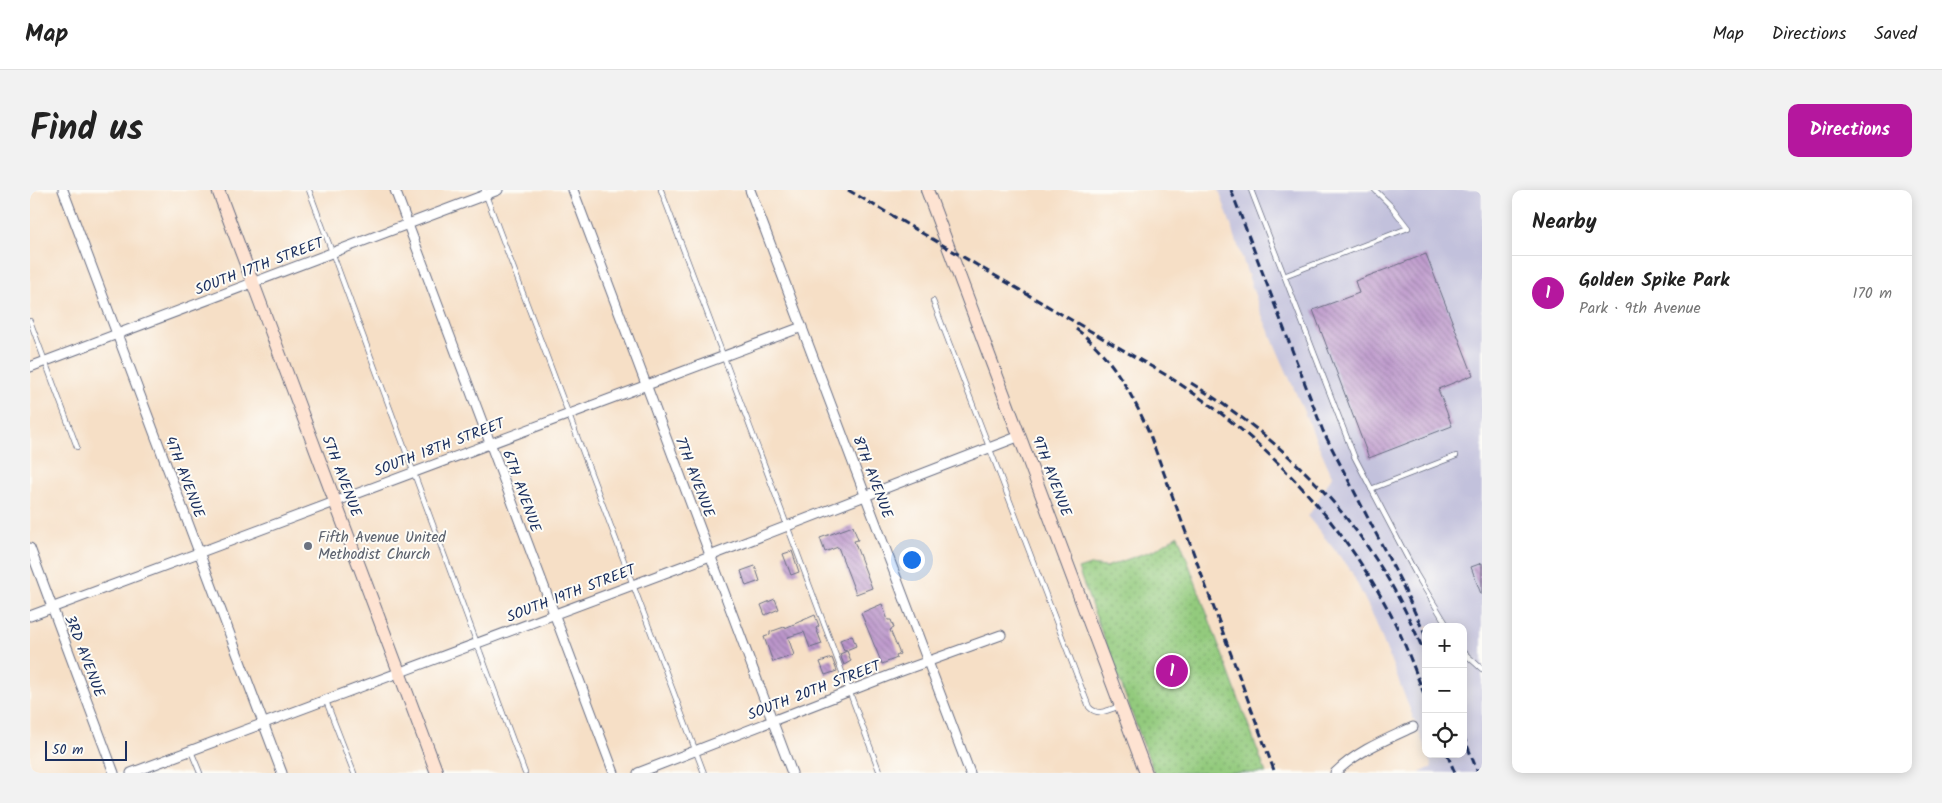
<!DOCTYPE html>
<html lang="en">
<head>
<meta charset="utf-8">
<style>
  :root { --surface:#fff; --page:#f2f2f2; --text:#222; --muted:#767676; --line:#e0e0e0; --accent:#b5179e }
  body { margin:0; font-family:Kalam,sans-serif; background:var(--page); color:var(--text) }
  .controls { position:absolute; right:15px; bottom:15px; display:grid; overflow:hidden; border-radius:10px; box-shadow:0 2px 12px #0003 }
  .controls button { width:45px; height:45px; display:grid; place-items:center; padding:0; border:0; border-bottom:1px solid var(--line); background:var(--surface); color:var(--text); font:25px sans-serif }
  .scale { position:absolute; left:15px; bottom:12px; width:82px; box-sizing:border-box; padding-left:5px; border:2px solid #1b2f5e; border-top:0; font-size:14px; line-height:18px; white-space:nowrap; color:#1b2f5e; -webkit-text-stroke:4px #fdfcf7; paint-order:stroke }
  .you { position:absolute; left:881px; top:369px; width:18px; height:18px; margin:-12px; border:4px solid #fff; border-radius:50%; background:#1a73e8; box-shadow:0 0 0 8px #1a73e833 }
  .badge { display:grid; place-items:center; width:32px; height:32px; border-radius:50%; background:var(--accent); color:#fff; font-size:16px; font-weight:700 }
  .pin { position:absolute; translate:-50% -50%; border:2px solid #fff; box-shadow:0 1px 5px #0006 }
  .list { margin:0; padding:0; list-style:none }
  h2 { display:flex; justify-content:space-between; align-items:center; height:65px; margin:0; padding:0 20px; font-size:21px }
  h2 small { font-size:16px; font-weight:400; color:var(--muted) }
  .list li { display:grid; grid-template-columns:32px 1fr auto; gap:15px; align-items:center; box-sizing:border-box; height:75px; padding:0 20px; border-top:1px solid var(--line) }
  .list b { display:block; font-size:19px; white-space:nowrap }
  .list p { margin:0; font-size:16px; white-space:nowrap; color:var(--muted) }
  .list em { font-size:16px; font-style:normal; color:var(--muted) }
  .icon { flex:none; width:28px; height:28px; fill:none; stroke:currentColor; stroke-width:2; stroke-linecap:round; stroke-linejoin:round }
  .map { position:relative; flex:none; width:1452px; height:583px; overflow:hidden; border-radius:10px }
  header { display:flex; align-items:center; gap:30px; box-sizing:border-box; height:70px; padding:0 25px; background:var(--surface); border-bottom:1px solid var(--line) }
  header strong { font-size:24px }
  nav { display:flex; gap:28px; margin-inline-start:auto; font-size:18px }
  .intro { display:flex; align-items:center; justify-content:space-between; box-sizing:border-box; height:120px; padding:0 30px }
  h1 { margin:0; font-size:35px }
  .button { padding:12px 22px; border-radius:10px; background:var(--accent); color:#fff; font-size:18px; font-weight:700 }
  main { display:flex; gap:30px; padding:0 30px }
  aside { flex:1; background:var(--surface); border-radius:10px; box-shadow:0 2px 12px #0003 }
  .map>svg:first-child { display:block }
  .industrial { fill:#c2c1dc }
  .park { fill:url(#park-dots); stroke:#577c6e }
  .building { fill:url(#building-back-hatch) }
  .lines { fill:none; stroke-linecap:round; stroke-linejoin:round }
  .lane-casing { stroke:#686d82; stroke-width:6 }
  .street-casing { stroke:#686d82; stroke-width:11 }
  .secondary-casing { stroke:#686d82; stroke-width:14 }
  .lane { stroke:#fff; stroke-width:4.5 }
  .street { stroke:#fff; stroke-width:9 }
  .secondary { stroke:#fee3d2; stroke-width:12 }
  .rail { stroke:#1b2f5e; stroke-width:3; stroke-dasharray:8 4; stroke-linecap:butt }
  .worship-dot { fill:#6b7280; stroke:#fdfcf7; stroke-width:2 }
  .labels { text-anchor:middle; stroke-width:4; stroke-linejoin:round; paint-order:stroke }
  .street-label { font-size:15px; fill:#1b2f5e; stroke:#fdfcf7 }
  .worship-label { font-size:15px; fill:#5b616d; stroke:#fdfcf7; text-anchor:start }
</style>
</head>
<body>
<header>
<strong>Map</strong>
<nav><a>Map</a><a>Directions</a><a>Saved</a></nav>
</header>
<div class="intro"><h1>Find us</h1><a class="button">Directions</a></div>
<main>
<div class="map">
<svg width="1452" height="583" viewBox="0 0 1452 583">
  <defs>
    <pattern id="park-dots" width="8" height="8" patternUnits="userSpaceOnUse" patternTransform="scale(1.25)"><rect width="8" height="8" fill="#93ca7d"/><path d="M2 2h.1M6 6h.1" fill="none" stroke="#77a46a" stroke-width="1.8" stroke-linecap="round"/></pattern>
    <pattern id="building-back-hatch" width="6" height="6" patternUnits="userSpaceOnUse" patternTransform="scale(1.25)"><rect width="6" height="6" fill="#bb95ca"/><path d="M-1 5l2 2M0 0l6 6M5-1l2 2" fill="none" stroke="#977aa7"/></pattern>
  </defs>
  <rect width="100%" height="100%" fill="#fdfcf7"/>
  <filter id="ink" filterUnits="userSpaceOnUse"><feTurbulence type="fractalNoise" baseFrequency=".02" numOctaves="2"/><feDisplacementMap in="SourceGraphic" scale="10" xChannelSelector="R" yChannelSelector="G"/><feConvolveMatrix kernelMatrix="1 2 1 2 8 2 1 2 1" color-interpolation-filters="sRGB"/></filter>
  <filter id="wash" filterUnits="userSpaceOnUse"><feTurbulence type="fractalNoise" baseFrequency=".0096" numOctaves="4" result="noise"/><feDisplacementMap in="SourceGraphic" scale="20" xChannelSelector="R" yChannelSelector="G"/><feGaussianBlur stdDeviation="1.12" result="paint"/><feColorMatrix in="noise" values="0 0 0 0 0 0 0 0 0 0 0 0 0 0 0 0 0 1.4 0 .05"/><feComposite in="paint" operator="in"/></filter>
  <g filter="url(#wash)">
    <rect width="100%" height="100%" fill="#f6dfc6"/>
    <path class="industrial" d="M1189,0H1452V583H1389L1402,577L1397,564H1433V437H1396V560L1344,428L1320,379L1278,327L1302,286L1231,123Z"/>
    <path class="park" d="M1148,345L1236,583H1124L1048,379L1060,375L1076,377L1126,359Z"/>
    <g id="blocks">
      <g class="building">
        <path d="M1396,64L1443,185L1408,199L1422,236L1339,268L1283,120L1329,103L1325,91Z"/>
        <path d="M823,336L828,350L824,351L842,398L826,404L808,357L795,362L790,348Z"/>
        <path d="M762,361L769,382L761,385L753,364Z"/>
        <path d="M1452,373V404H1451L1441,377Z"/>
        <path d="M725,376L730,391L716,396L711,381Z"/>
        <path d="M745,409L749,419L735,425L731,415Z"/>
        <path d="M852,414L858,430H861L864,438L860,440L870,464L866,466L867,468L852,474L831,423Z"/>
        <path d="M785,425L789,436L786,438L792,454L780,458L774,442L758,447L764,465L743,472L734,447L740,445V442L754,437L755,438Z"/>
        <path d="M822,445L826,456L814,461L810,450Z"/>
        <path d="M817,461L821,471L814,475L810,464Z"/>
        <path d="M802,468L807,481L795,485L790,472Z"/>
      </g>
    </g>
  </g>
  <g filter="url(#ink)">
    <use href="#blocks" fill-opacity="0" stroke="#686d82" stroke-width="1"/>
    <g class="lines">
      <g class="lane-casing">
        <g id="lane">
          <path d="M279,0L495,583"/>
          <path d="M454,0L674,583"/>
          <path d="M631,0L850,583"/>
          <path d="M1221,0L1324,266L1386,384L1418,437"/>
          <path d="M1254,86L1378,38L1361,16L1345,0"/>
          <path d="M903,111L1059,517C1068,527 1078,520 1090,516"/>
          <path d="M0,131L47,257"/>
          <path d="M1341,299L1426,266"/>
          <path d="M1433,462L1452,479"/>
          <path d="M296,511L324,583"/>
          <path d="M161,561L170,583"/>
        </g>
      </g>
      <g class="street-casing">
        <g id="street">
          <path d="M33,0L252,583"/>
          <path d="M365,0L584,583"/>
          <path d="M543,0L762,583"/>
          <path d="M720,0L940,583"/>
          <path d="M0,177L468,0"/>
          <path d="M0,358L84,583"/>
          <path d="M0,426L772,137"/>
          <path d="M101,583L680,366L990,246"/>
          <path d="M608,583L866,483L971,445"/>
          <path d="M1305,583C1327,561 1355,550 1383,537"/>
        </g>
      </g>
      <g class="secondary-casing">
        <g id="secondary">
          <path d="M188,0L407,583"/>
          <path d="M897,0L1116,583"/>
        </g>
      </g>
      <use href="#lane" class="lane"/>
      <use href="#street" class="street"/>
      <use href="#secondary" class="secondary"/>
      <g class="rail">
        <path d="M818,0L1136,185C1231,245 1309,325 1361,425C1375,452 1385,481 1396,509"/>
        <path d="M1201,0L1293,241L1371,392L1396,447"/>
        <path d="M1046,139C1080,164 1101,202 1118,240L1245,583"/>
        <path d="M1161,193C1271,262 1347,345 1396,467"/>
        <path d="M1433,545L1448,583"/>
        <path d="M1417,564L1425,583"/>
      </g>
    </g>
  </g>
  <circle class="worship-dot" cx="278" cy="356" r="5"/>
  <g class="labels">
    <g class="street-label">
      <text transform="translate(229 76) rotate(-21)" y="5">SOUTH 17TH STREET</text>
      <text transform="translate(409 257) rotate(-21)" y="5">SOUTH 18TH STREET</text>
      <text transform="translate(312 286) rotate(69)" y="5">5TH AVENUE</text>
      <text transform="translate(1022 286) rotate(69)" y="5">9TH AVENUE</text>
      <text transform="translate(155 287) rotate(69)" y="5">4TH AVENUE</text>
      <text transform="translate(665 287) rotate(69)" y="5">7TH AVENUE</text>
      <text transform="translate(843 287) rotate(69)" y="5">8TH AVENUE</text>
      <text transform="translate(492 301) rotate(70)" y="5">6TH AVENUE</text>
      <text transform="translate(541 403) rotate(-21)" y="5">SOUTH 19TH STREET</text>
      <text transform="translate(55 466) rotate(69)" y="5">3RD AVENUE</text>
      <text transform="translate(784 500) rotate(-21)" y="5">SOUTH 20TH STREET</text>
    </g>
    <g class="worship-label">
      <text x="288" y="352">Fifth Avenue United<tspan x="288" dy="17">Methodist Church</tspan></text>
    </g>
  </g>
</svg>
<div class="controls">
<button>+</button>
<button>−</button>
<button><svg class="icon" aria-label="locate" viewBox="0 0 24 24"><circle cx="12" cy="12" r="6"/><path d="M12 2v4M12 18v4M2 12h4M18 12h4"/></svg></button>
</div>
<div class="scale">50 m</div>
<div class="you"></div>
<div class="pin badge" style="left:1142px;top:481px">1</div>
</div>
<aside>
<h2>Nearby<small></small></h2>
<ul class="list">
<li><span class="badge">1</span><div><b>Golden Spike Park</b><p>Park · 9th Avenue</p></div><em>170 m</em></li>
</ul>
</aside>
</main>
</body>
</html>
